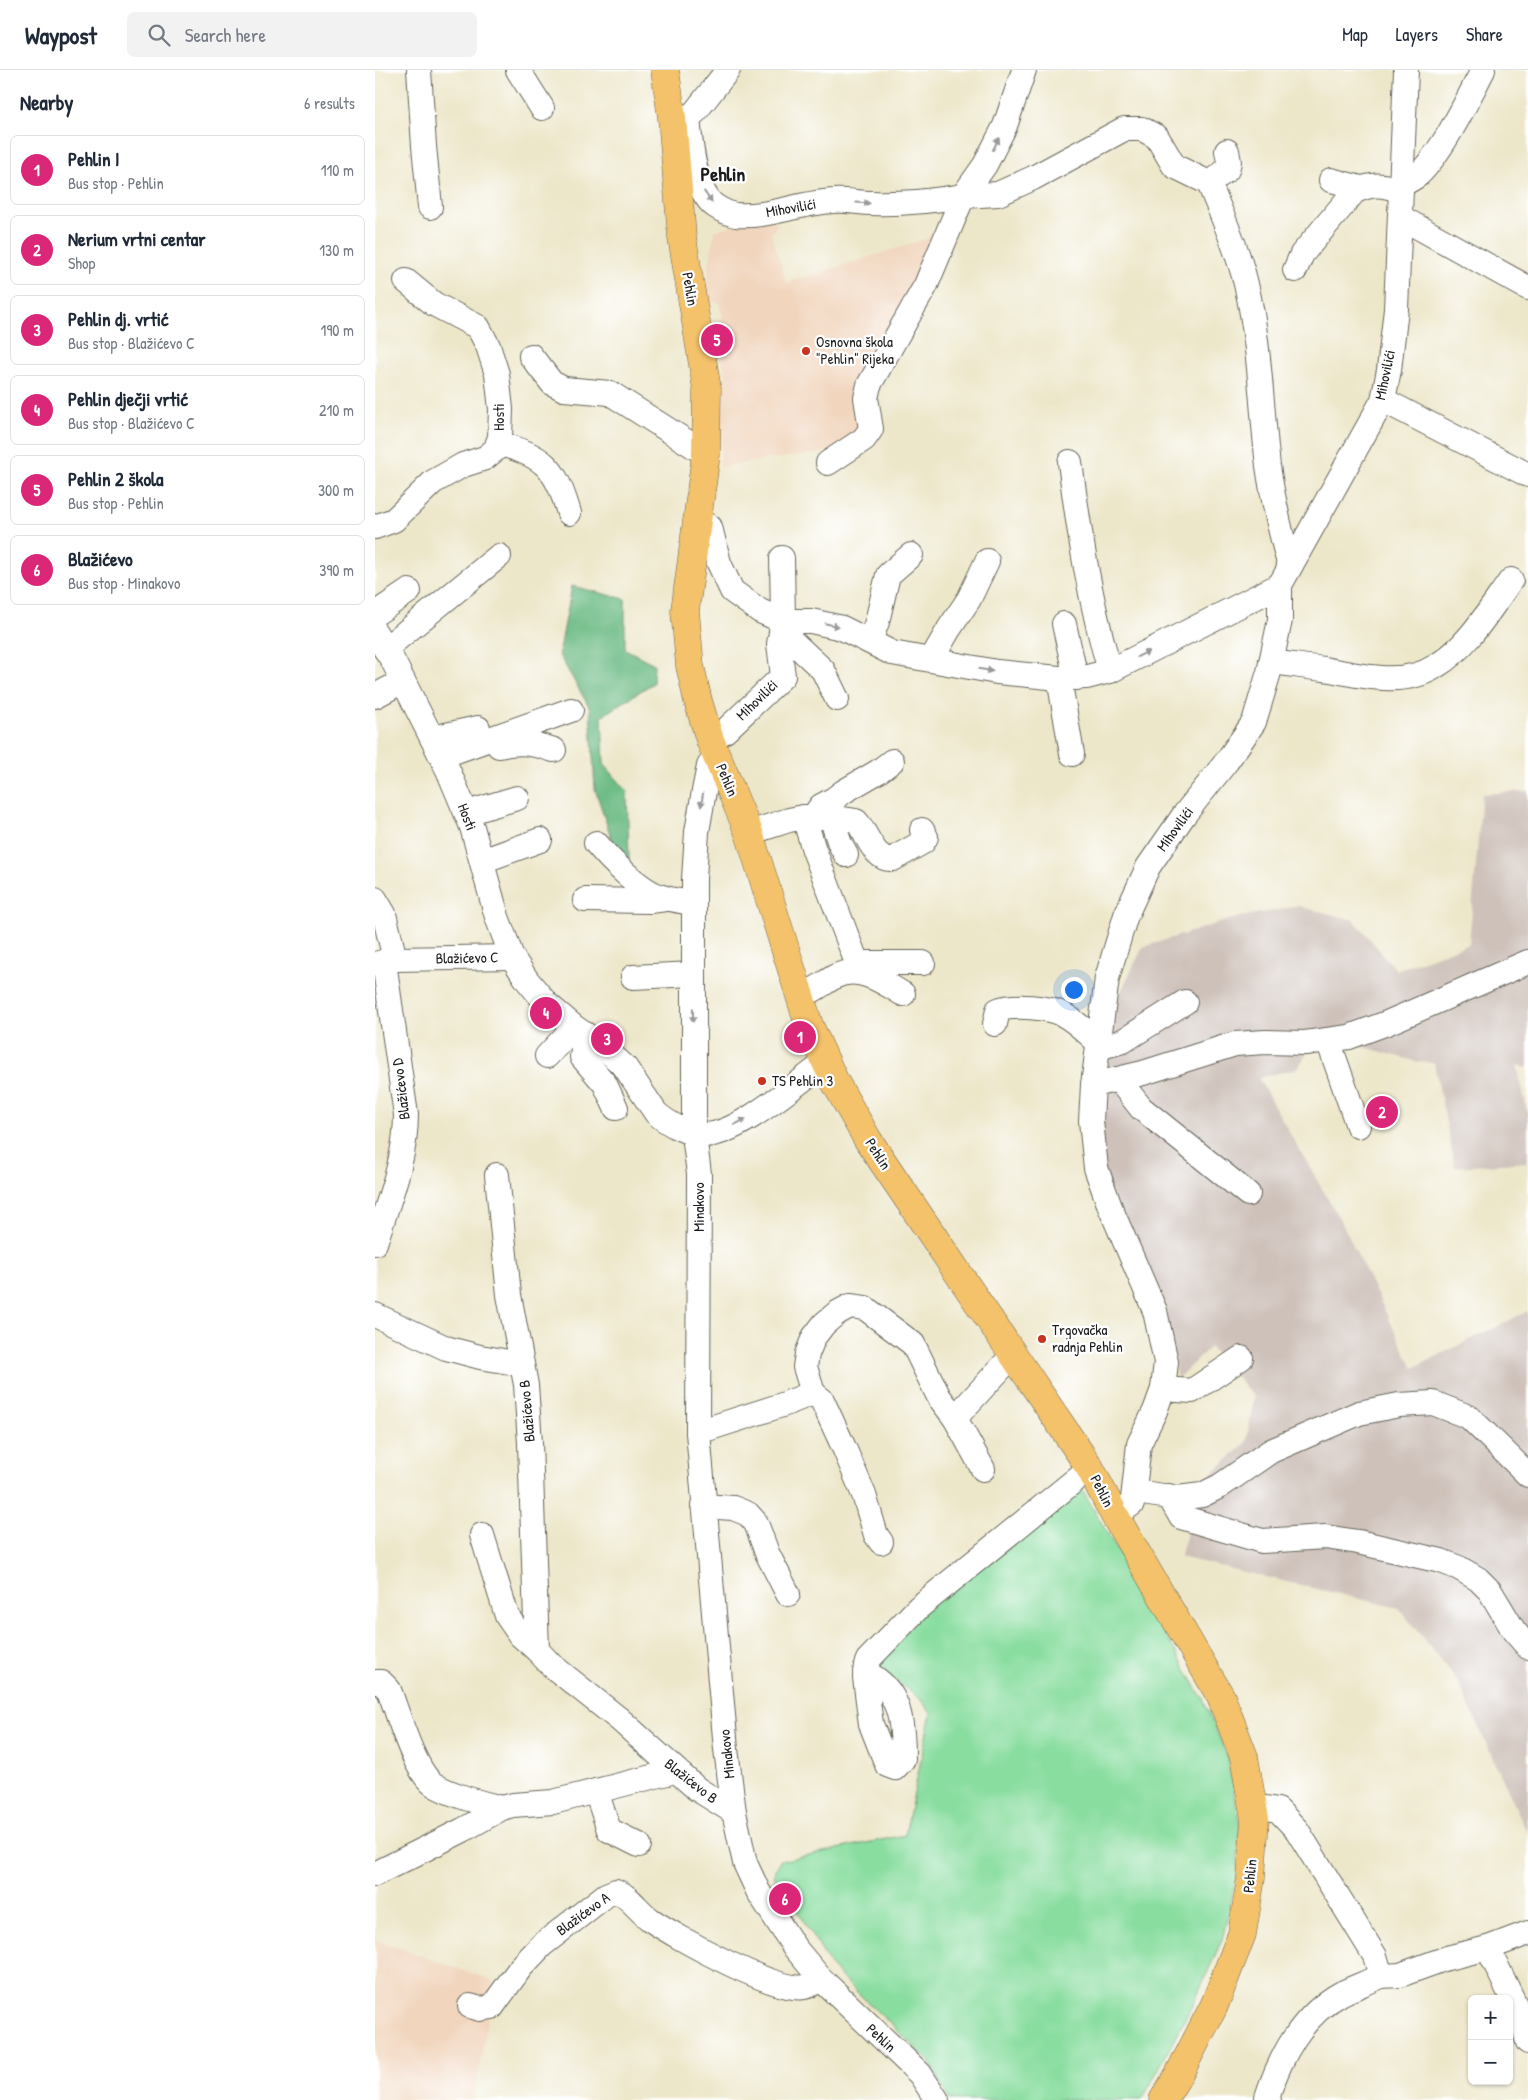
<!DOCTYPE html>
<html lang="en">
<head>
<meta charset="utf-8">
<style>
  :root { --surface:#fff; --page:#f2f2f3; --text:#1f2937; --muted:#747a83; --line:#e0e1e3; --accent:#db2777 }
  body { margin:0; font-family:"Patrick Hand",sans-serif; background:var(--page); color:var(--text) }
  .controls { position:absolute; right:15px; bottom:15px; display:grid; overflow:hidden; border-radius:8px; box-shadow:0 1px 4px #0004 }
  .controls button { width:45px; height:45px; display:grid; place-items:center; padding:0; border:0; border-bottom:1px solid var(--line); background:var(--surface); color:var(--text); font:25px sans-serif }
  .you { position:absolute; left:698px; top:919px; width:18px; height:18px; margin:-12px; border:4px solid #fff; border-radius:50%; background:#1a73e8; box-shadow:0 0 0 8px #1a73e833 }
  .badge { display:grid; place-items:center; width:32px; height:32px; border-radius:50%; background:var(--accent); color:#fff; font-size:16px; font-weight:700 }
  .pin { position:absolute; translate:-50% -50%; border:2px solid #fff; box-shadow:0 1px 5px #0006 }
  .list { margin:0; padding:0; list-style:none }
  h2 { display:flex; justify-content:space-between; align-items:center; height:65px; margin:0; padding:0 20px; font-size:21px }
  h2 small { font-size:16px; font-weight:400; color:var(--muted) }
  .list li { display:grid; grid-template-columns:32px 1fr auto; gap:15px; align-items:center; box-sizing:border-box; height:70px; margin:0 10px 10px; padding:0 10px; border:1px solid var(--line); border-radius:8px }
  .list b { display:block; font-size:19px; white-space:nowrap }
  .list p { margin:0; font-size:16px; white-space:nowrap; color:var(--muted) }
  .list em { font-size:16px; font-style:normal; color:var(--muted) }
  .icon { flex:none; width:28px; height:28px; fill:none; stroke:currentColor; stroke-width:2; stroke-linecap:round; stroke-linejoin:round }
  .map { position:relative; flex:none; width:1153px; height:2030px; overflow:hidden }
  header { display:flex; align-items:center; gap:30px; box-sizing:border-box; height:70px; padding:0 25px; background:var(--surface); border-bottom:1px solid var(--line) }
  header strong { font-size:24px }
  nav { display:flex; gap:28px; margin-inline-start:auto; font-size:18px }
  .search { width:350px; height:45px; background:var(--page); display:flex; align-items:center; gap:12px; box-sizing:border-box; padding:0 18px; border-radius:8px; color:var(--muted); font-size:19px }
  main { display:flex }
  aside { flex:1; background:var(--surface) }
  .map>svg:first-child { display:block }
  .built { fill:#f1d5bd }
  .industrial { fill:#cec1ba }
  .green { fill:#88dd9f; stroke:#527c5e }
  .forest { fill:#6ebc86; stroke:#456c51 }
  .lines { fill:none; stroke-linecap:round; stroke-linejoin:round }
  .minor-casing { stroke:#656359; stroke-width:26 }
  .major-casing { stroke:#656359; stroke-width:29 }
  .minor { stroke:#fff; stroke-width:24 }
  .major { stroke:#f3c26a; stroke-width:28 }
  .oneway { fill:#999 }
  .poi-dot { fill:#c8321e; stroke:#fff; stroke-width:2 }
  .labels { text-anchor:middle; stroke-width:4.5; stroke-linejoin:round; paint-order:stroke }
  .street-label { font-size:15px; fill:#1c1c1c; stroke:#fff }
  .poi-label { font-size:15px; fill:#1c1c1c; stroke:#fff; text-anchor:start }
  .district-label { font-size:20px; font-weight:bold; fill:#1c1c1c; stroke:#fff }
</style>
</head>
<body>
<header>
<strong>Waypost</strong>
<div class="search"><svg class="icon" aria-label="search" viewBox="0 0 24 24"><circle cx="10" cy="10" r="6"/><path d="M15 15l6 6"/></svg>Search here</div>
<nav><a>Map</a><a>Layers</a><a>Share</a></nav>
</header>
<main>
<aside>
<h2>Nearby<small>6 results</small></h2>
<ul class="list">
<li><span class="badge">1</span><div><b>Pehlin I</b><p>Bus stop · Pehlin</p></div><em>110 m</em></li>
<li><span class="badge">2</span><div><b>Nerium vrtni centar</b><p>Shop</p></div><em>130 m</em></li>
<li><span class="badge">3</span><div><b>Pehlin dj. vrtić</b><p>Bus stop · Blažićevo C</p></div><em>190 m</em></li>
<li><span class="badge">4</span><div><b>Pehlin dječji vrtić</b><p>Bus stop · Blažićevo C</p></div><em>210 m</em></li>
<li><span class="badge">5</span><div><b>Pehlin 2 škola</b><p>Bus stop · Pehlin</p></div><em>300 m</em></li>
<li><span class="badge">6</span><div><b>Blažićevo</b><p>Bus stop · Minakovo</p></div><em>390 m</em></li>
</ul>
</aside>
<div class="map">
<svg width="1153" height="2030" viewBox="0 0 1153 2030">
  <rect width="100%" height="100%" fill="#fff"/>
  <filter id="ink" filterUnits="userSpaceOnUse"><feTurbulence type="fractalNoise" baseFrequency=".02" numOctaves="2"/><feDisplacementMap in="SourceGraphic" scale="10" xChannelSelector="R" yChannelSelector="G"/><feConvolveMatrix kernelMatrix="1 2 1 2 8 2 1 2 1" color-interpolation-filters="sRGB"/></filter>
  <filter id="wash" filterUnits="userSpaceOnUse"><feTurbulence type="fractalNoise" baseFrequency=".0096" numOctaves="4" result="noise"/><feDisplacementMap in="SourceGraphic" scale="20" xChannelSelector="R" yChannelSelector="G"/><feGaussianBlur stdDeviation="1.12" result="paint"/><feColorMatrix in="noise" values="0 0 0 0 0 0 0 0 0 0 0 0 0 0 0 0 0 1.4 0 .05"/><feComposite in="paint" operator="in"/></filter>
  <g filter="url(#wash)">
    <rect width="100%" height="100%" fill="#ede7ca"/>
    <g class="built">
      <path d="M381,147L403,154L396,164L412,213L567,164L497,317L496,358L449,383L393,389L345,397L350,307L342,256L348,247L344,232H332L334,194L340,161Z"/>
      <path d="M0,1870L119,1911L99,2030H0Z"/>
    </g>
    <path class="industrial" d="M1153,721V998L1142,995L1153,1045V1092L1080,1097L1059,993L1043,992L989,977L933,981L923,998L883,1008L968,1155L1038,1298L1153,1241V1764L1083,1612L1024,1538L805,1487L827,1412L871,1373L879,1327L835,1277L802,1309L788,1227L726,1103L720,1048L739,935L768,877L860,848L923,836L979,850L1021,900L1094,874L1107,724Z"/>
    <path class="green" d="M704,1414L829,1631L851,1684L865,1751L862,1804L847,1870L818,1934L767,2030H575L554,1991L457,1898L417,1831L398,1806L405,1791L530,1765L556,1643L545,1629L503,1597L507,1587L543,1546Z"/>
    <path class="forest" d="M197,516L250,529V579L279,594L278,613L227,646L229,694L252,721L254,789L241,782L220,719L215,638L184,585Z"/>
  </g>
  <g filter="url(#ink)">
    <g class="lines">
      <g class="minor-casing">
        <g id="minor">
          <path d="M44,0L49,76L55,137"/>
          <path d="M143,0L167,38"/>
          <path d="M313,47C315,71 319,121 340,136C346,140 354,144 361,145C391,148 428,132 459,131C472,130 484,133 497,133C528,134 558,131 588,126L610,95L630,56L649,0"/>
          <path d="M297,48L313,47L320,42L353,0"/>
          <path d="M956,110L986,118"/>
          <path d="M834,113L852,100L854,92L852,81"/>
          <path d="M1026,115C1032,112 1038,109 1043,105C1068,81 1092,31 1108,0"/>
          <path d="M1025,147L1153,218"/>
          <path d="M920,200L927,184L979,122C996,113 1009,114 1026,121"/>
          <path d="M156,286L177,313L189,319L235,323L331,384"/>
          <path d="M1008,330L1153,405"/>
          <path d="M123,373C170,387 180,396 194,443"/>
          <path d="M695,392C704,463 715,532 735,601"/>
          <path d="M453,393L489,369L496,359L491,328L494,315L551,215L588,126L623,124L658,108L749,59H767L782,67L799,96L834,113C847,146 863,180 871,214C885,273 886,336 893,396C898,430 906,464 915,497"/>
          <path d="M322,448L335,457L344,493L357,521L385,541L408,551H436L467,558L517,583L622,602L684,608L712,607L735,601L905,515"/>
          <path d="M0,457L19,450L58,412L88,395L110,388L121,379L125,367L126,339L122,304L113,276L103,257L59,234L31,211"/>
          <path d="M0,544L34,521"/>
          <path d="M689,554L701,608"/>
          <path d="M406,561L448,600L462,629"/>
          <path d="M0,562L18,591L73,700L97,757L122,847L137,887L152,910L172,934L199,957L227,976L250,997L281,1043C292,1053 314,1065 329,1065C364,1065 421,1013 450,993"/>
          <path d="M495,571L502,552L513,505L536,485"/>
          <path d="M10,579L124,486"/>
          <path d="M556,590L574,559L594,529L612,491"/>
          <path d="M896,592C914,594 931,597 949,599C984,605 1028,618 1061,596C1093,577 1115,539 1136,510"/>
          <path d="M684,608L697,684"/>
          <path d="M0,626L28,611"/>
          <path d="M57,668L103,658"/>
          <path d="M335,670L350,661L408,606L404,574L408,551L407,488"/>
          <path d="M124,676C147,671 157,673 179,680"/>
          <path d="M341,684L334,696L329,721L322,762L319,809V1065L324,1104L323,1362L351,1679L359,1742L370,1793L383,1821L420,1878L446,1909L545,2004L562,2030"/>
          <path d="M67,686L196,640"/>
          <path d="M92,743L142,728"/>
          <path d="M429,747H456L481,751C493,763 498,791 518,789L548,772L551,767L547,760"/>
          <path d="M438,747L446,736L459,729L468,722L504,701L517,691"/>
          <path d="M456,747L465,774L471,785"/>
          <path d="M374,763L414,750L429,747L439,780L482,893H548"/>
          <path d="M221,773C234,789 264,819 284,826C295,830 306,831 318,833"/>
          <path d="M107,791L165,770"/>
          <path d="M0,829L9,844L20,889"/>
          <path d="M210,830L275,831L291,829"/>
          <path d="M0,894L20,889L137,887"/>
          <path d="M258,907L318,904"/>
          <path d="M425,926C440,921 447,914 459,907C483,894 508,912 528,924"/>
          <path d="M620,954L623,940C638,934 675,937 689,945C702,952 712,963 723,972"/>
          <path d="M210,964L207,987L230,1014L241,1038"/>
          <path d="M953,970L983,1056"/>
          <path d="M723,978L748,971L810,932"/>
          <path d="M172,986L199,957"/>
          <path d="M743,1009L766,1038L873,1124"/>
          <path d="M718,1015L768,1003L860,974L890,972L930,973L974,967L1012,953L1153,892"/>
          <path d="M122,1105L134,1225L151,1315L155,1373L162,1580L176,1595L244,1649L322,1719L359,1742"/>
          <path d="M0,1173C13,1132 31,1089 31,1045L9,892"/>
          <path d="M0,1245L71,1278L105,1287L146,1294"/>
          <path d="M788,1319L817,1321L866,1288"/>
          <path d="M438,1323L447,1330L470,1380L489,1425L501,1465L506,1472"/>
          <path d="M580,1348L608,1399"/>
          <path d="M323,1362L410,1334L438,1323L430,1297L432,1284L439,1267L449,1254L462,1243L475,1236L490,1238L538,1274L564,1327L580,1348L638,1285"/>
          <path d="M760,1422L802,1428L827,1425L845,1416L896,1381L984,1343L1024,1335L1058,1333L1094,1347L1153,1405"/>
          <path d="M794,1426L806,1447L887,1471L950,1467L983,1472L1066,1491L1084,1498L1103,1509L1115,1521L1139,1561L1153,1577"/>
          <path d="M328,1436L358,1438L373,1444L381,1453L392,1483L413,1524"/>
          <path d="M740,1446L757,1434L758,1429L764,1374L780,1341L788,1319L791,1292L780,1241L735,1137L721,1098L716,1051L718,1015L732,908L751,845L773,797L809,745L852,691L879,652L894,602L905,550V515L1008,330L1014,300L1021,239L1031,0"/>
          <path d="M107,1465L132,1546L145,1565L162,1580"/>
          <path d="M490,1602C526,1620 528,1652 528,1689L520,1698L512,1695L496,1654L490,1608C490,1602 490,1595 493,1590L544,1537L715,1398"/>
          <path d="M0,1612H6L14,1620C23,1643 39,1700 58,1714C73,1724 109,1734 127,1738"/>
          <path d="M221,1721L234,1760L264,1775"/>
          <path d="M878,1736L903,1740L922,1760L1000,1886L1006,1906L1025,1905L1072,1888L1113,1878L1153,1863"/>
          <path d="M0,1804L88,1760L127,1738L138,1735L178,1732L300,1701"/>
          <path d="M1113,1878L1146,1947L1153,1972"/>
          <path d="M95,1936L105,1939L117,1937L146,1897L167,1875L231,1825L241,1821C256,1827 263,1841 276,1850C301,1867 401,1923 429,1917C434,1916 441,1912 446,1909"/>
          <path d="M894,2030L892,2027C906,1985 927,1945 967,1923C980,1917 993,1912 1006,1906"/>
        </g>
      </g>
      <g class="major-casing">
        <path id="major" d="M290,0L297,48L307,167L332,319L331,384L310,541L315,596L323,631L335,670L374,763L434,955L460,1012L493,1070L715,1398L740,1446L846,1627L869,1687L880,1749L876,1808L867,1864L839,1936L804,2004L788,2030"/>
      </g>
      <use href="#minor" class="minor"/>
      <use href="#major" class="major"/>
    </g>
    <defs><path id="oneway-solid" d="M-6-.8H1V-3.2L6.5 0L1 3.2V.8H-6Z" transform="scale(1.25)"/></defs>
    <g class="oneway">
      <use href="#oneway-solid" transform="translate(621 74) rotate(-63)"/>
      <use href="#oneway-solid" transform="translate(333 127) rotate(55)"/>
      <use href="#oneway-solid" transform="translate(488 133) rotate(4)"/>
      <use href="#oneway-solid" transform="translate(457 555) rotate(13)"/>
      <use href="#oneway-solid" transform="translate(768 584) rotate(-27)"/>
      <use href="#oneway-solid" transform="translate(611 600) rotate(10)"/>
      <use href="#oneway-solid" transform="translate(327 730) rotate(99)"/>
      <use href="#oneway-solid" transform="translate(318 945) rotate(89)"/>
      <use href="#oneway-solid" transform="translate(365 1052) rotate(-27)"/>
    </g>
  </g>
  <g class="poi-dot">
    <circle cx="431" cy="281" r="5"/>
    <circle cx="387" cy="1011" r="5"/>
    <circle cx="667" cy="1269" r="5"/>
  </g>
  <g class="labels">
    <g class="street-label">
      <text transform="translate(416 138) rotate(-10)" y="5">Mihovilići</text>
      <text transform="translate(315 219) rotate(80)" y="5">Pehlin</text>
      <text transform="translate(1010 305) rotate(-78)" y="5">Mihovilići</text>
      <text transform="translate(124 347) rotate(-90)" y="5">Hosti</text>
      <text transform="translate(382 630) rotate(-44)" y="5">Mihovilići</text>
      <text transform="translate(352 710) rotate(67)" y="5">Pehlin</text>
      <text transform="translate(92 747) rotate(69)" y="5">Hosti</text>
      <text transform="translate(800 759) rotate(-54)" y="5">Mihovilići</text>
      <text transform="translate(92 888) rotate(-1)" y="5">Blažićevo C</text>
      <text transform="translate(26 1019) rotate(-97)" y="5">Blažićevo D</text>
      <text transform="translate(503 1084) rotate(57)" y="5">Pehlin</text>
      <text transform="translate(324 1137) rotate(-90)" y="5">Minakovo</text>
      <text transform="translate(152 1341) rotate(-95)" y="5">Blažićevo B</text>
      <text transform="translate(727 1421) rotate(63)" y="5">Pehlin</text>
      <text transform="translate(352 1684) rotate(-96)" y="5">Minakovo</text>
      <text transform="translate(316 1711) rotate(38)" y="5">Blažićevo B</text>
      <text transform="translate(875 1806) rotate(-84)" y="5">Pehlin</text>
      <text transform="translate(208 1844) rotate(-36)" y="5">Blažićevo A</text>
      <text transform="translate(506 1968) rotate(43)" y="5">Pehlin</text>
    </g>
    <g class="poi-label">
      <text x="441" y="277">Osnovna škola<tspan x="441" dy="17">"Pehlin" Rijeka</tspan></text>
      <text x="397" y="1016">TS Pehlin 3</text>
      <text x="677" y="1265">Trgovačka<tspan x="677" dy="17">radnja Pehlin</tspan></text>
    </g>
    <g class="district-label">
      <text x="348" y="111">Pehlin</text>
    </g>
  </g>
</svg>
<div class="controls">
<button>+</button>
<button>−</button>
</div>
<div class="you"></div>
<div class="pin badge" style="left:425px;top:967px">1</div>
<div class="pin badge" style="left:1007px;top:1042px">2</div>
<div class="pin badge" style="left:232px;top:969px">3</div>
<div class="pin badge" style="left:171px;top:943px">4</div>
<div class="pin badge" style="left:342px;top:270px">5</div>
<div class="pin badge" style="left:410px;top:1829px">6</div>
</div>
</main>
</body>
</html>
